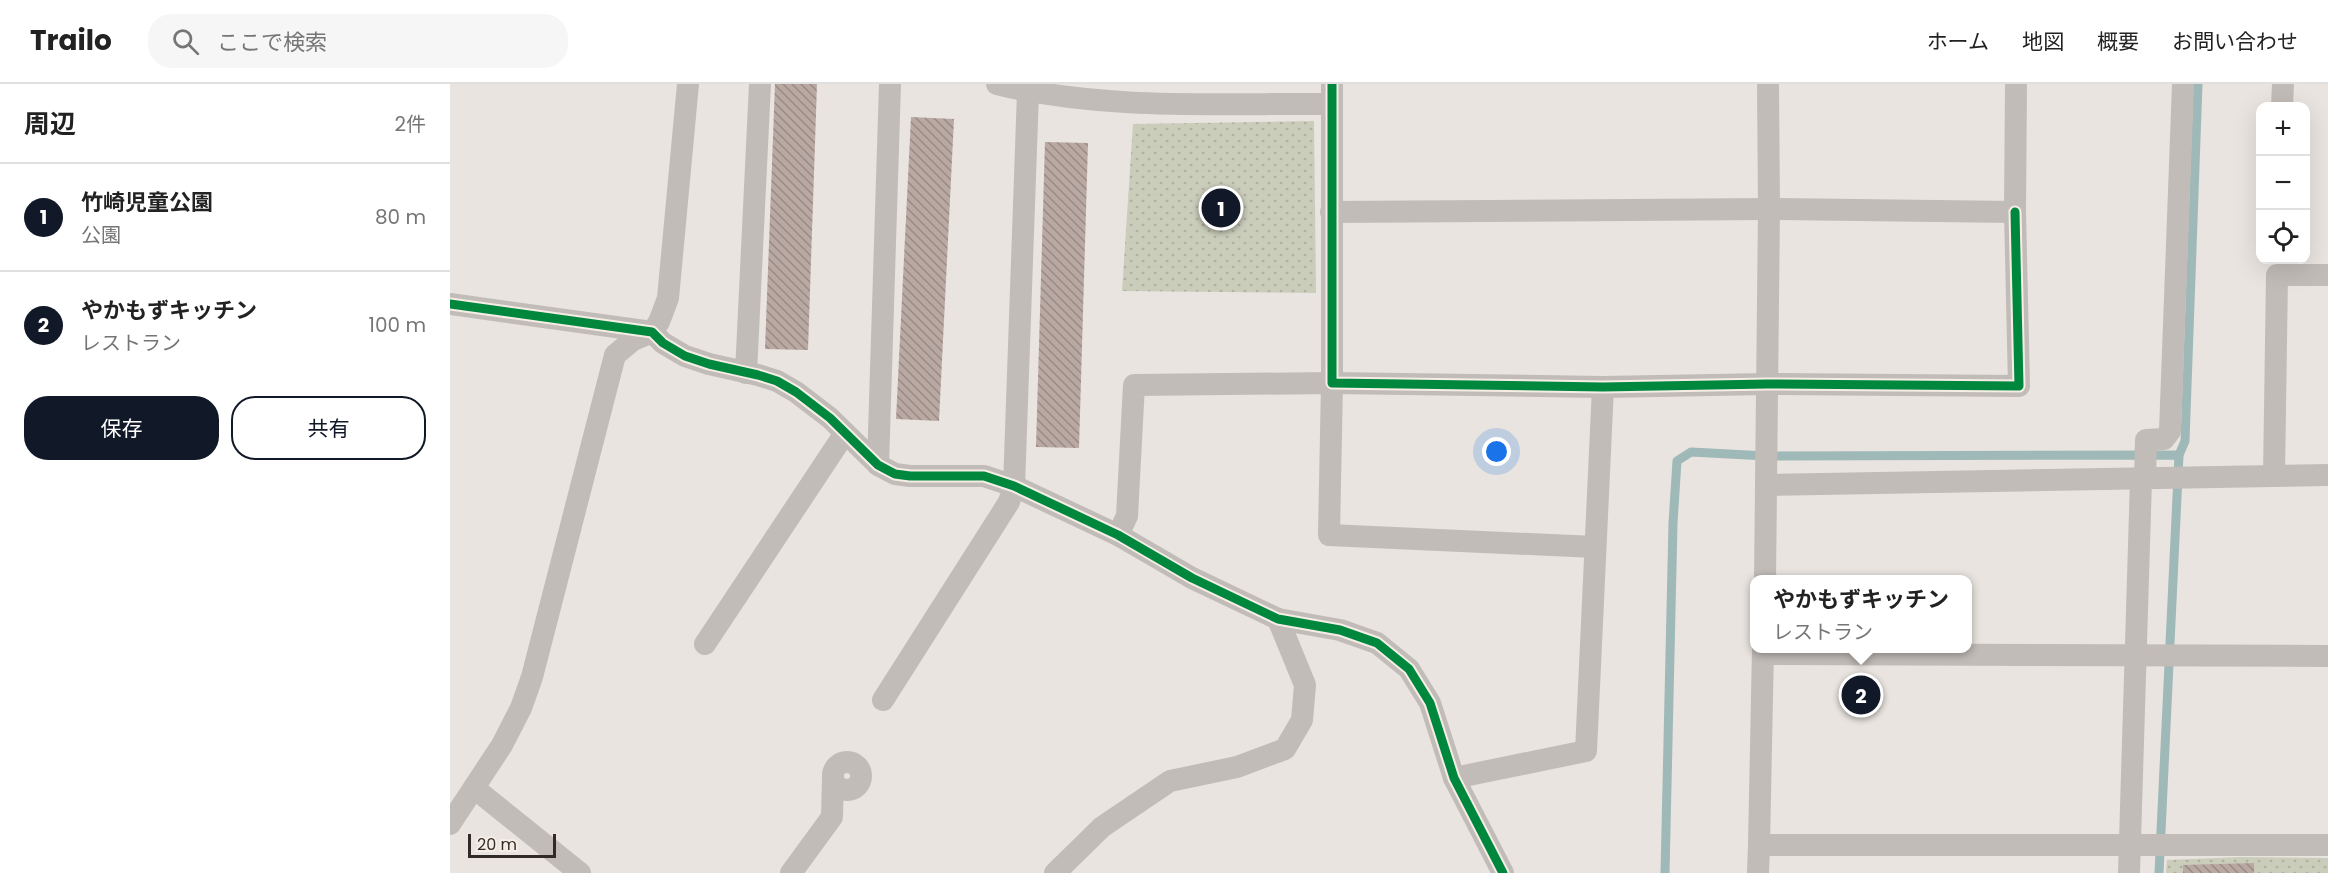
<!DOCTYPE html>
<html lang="ja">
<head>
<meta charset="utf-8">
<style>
  :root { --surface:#fff; --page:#f6f6f6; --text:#222; --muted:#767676; --line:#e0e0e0; --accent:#111827 }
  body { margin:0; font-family:Poppins,"Noto Sans JP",sans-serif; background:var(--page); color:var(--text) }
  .controls { position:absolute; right:18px; top:18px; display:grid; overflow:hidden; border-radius:12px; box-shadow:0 6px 24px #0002 }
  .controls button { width:54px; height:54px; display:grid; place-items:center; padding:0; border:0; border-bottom:2px solid var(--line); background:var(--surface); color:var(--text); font:30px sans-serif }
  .scale { position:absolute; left:18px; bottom:15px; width:88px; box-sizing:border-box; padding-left:6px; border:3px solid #322a27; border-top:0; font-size:16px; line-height:21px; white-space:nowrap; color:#322a27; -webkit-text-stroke:4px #f6eee6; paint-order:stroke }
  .you { position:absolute; left:1047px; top:368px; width:21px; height:21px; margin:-15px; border:4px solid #fff; border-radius:50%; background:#1a73e8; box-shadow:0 0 0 9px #1a73e833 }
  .badge { display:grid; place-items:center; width:39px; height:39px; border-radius:50%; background:var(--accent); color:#fff; font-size:20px; font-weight:700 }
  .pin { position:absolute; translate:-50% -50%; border:3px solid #fff; box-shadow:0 2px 6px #0006 }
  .popup { position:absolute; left:1300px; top:491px; width:222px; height:78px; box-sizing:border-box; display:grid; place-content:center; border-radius:12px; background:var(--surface); filter:drop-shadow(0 2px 4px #0005); font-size:20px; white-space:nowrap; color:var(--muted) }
  .popup b { font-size:22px; color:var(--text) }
  .popup::after { content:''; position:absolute; left:50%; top:100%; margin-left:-12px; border:12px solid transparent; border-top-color:var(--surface) }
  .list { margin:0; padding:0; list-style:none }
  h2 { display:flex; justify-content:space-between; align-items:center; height:78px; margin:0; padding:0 24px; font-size:26px }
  h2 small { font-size:20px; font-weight:400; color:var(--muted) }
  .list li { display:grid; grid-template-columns:39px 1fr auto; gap:18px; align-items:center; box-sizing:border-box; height:108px; padding:0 24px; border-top:2px solid var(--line) }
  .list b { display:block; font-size:22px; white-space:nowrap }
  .list p { margin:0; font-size:20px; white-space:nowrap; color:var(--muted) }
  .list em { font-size:20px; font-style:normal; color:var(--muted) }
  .actions { display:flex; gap:12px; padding:18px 24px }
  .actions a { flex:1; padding:14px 0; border:2px solid var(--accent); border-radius:24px; text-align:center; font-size:21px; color:var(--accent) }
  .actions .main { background:var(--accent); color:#fff }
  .icon { flex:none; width:33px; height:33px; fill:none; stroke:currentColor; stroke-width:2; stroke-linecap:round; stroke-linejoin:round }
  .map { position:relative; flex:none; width:1878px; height:789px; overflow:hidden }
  header { display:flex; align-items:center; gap:36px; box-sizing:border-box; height:84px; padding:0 30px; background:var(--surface); border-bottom:2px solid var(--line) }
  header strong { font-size:28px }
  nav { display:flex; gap:33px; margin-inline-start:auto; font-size:21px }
  .search { width:420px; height:54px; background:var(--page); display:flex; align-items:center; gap:15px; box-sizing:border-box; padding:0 21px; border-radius:24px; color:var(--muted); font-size:22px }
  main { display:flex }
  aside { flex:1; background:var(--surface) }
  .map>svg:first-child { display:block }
  .park { fill:url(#park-dots) }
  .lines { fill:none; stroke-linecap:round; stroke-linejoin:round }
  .stream { stroke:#9eb9b7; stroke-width:9 }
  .building { fill:url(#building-back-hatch) }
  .street { stroke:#c2bcb8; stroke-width:22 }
  .cycleway-casing { stroke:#f6eee6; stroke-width:13 }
  .cycleway { stroke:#00873e; stroke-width:9 }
</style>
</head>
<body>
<header>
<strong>Trailo</strong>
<div class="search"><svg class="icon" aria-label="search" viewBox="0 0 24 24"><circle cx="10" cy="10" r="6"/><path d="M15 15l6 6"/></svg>ここで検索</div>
<nav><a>ホーム</a><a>地図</a><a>概要</a><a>お問い合わせ</a></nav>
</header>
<main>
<aside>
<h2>周辺<small>2件</small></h2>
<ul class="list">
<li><span class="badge">1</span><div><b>竹崎児童公園</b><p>公園</p></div><em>80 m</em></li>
<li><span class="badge">2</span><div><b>やかもずキッチン</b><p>レストラン</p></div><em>100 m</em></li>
</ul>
<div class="actions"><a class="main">保存</a><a>共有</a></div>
</aside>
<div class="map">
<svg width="1878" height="789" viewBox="0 0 1878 789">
  <defs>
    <pattern id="park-dots" width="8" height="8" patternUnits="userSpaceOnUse" patternTransform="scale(1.5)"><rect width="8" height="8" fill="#cbcdbb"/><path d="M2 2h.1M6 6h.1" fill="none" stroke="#afb0a1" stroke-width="1.8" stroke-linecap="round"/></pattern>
    <pattern id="building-back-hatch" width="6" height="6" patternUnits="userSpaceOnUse" patternTransform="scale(1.5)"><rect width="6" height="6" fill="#baa9a3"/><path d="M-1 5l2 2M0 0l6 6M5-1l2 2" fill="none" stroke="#988a85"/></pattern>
  </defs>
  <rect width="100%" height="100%" fill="#e9e4df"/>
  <g class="park">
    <path d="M864,37L866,209L672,207L683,40Z"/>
    <path d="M1790,773L1878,774V789H1716L1717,776Z"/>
  </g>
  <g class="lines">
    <g class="stream">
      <path d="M1729,371L1735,357L1748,0"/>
      <path d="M1215,789L1223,439L1227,377L1241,368L1316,372L1729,371L1709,789"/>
    </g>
  </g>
  <g class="building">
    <path d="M325,0H367L358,266L315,265Z"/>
    <path d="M461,33L504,35L489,337L446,335Z"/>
    <path d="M595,58L638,59L629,364L586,363Z"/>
    <path d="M1804,779V789H1733V781Z"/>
  </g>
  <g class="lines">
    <g class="street">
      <path d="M547,0C655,27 771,19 882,20"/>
      <path d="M882,0V299L1153,303L1317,300L1569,302L1565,128"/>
      <path d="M1832,22L1833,0"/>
      <path d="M881,128L1319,125L1565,128L1566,0"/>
      <path d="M0,220L202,248L213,259L235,272L259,280L308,291L327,297L346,308L380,334L428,381L445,390L460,392H534L564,402L668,451L742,494L828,535L890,546L927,559L959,585L980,619L1004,694L1053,789"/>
      <path d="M296,289L310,0"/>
      <path d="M428,381L440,0"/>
      <path d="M1824,392L1827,191H1878"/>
      <path d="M1695,395L1696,356L1714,355L1720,347L1733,0"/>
      <path d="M1317,401L1878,391"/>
      <path d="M668,451L677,432L684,301L882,299L879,451L1145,463"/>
      <path d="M1315,496L1319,125L1318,0"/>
      <path d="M255,560L395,349"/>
      <path d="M1313,564L1309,761H1878"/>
      <path d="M1313,570L1878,572"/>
      <path d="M433,616L559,418L564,402L578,8"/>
      <circle cx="397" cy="692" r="14"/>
      <path d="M1004,694L1136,667L1153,303"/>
      <path d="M24,704L130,789"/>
      <path d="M0,740L52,661L71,624L82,593L165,271L183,256L202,248L209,238L218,214L238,0"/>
      <path d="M341,789L382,733L383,693"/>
      <path d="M605,789L652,743L720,697L787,683L835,665L852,636L855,601L828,535"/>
      <path d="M1308,789L1309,761"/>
      <path d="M1679,789L1691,395"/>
    </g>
    <g class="cycleway-casing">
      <g id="cycleway">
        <path d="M882,0V299L1153,303L1317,300L1569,302L1565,128"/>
        <path d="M0,220L202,248L213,259L235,272L259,280L308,291L327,297L346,308L380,334L428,381L445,390L460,392H534L564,402L668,451L742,494L828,535L890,546L927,559L959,585L980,619L1004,694L1053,789"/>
      </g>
    </g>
    <use href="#cycleway" class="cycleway"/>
  </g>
</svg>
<div class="controls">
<button>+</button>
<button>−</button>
<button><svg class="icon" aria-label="locate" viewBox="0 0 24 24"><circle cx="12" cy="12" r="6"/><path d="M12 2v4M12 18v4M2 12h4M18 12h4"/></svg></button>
</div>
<div class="scale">20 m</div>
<div class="you"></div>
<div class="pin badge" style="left:771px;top:124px">1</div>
<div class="pin badge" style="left:1411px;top:611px">2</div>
<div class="popup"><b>やかもずキッチン</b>レストラン</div>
</div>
</main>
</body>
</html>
